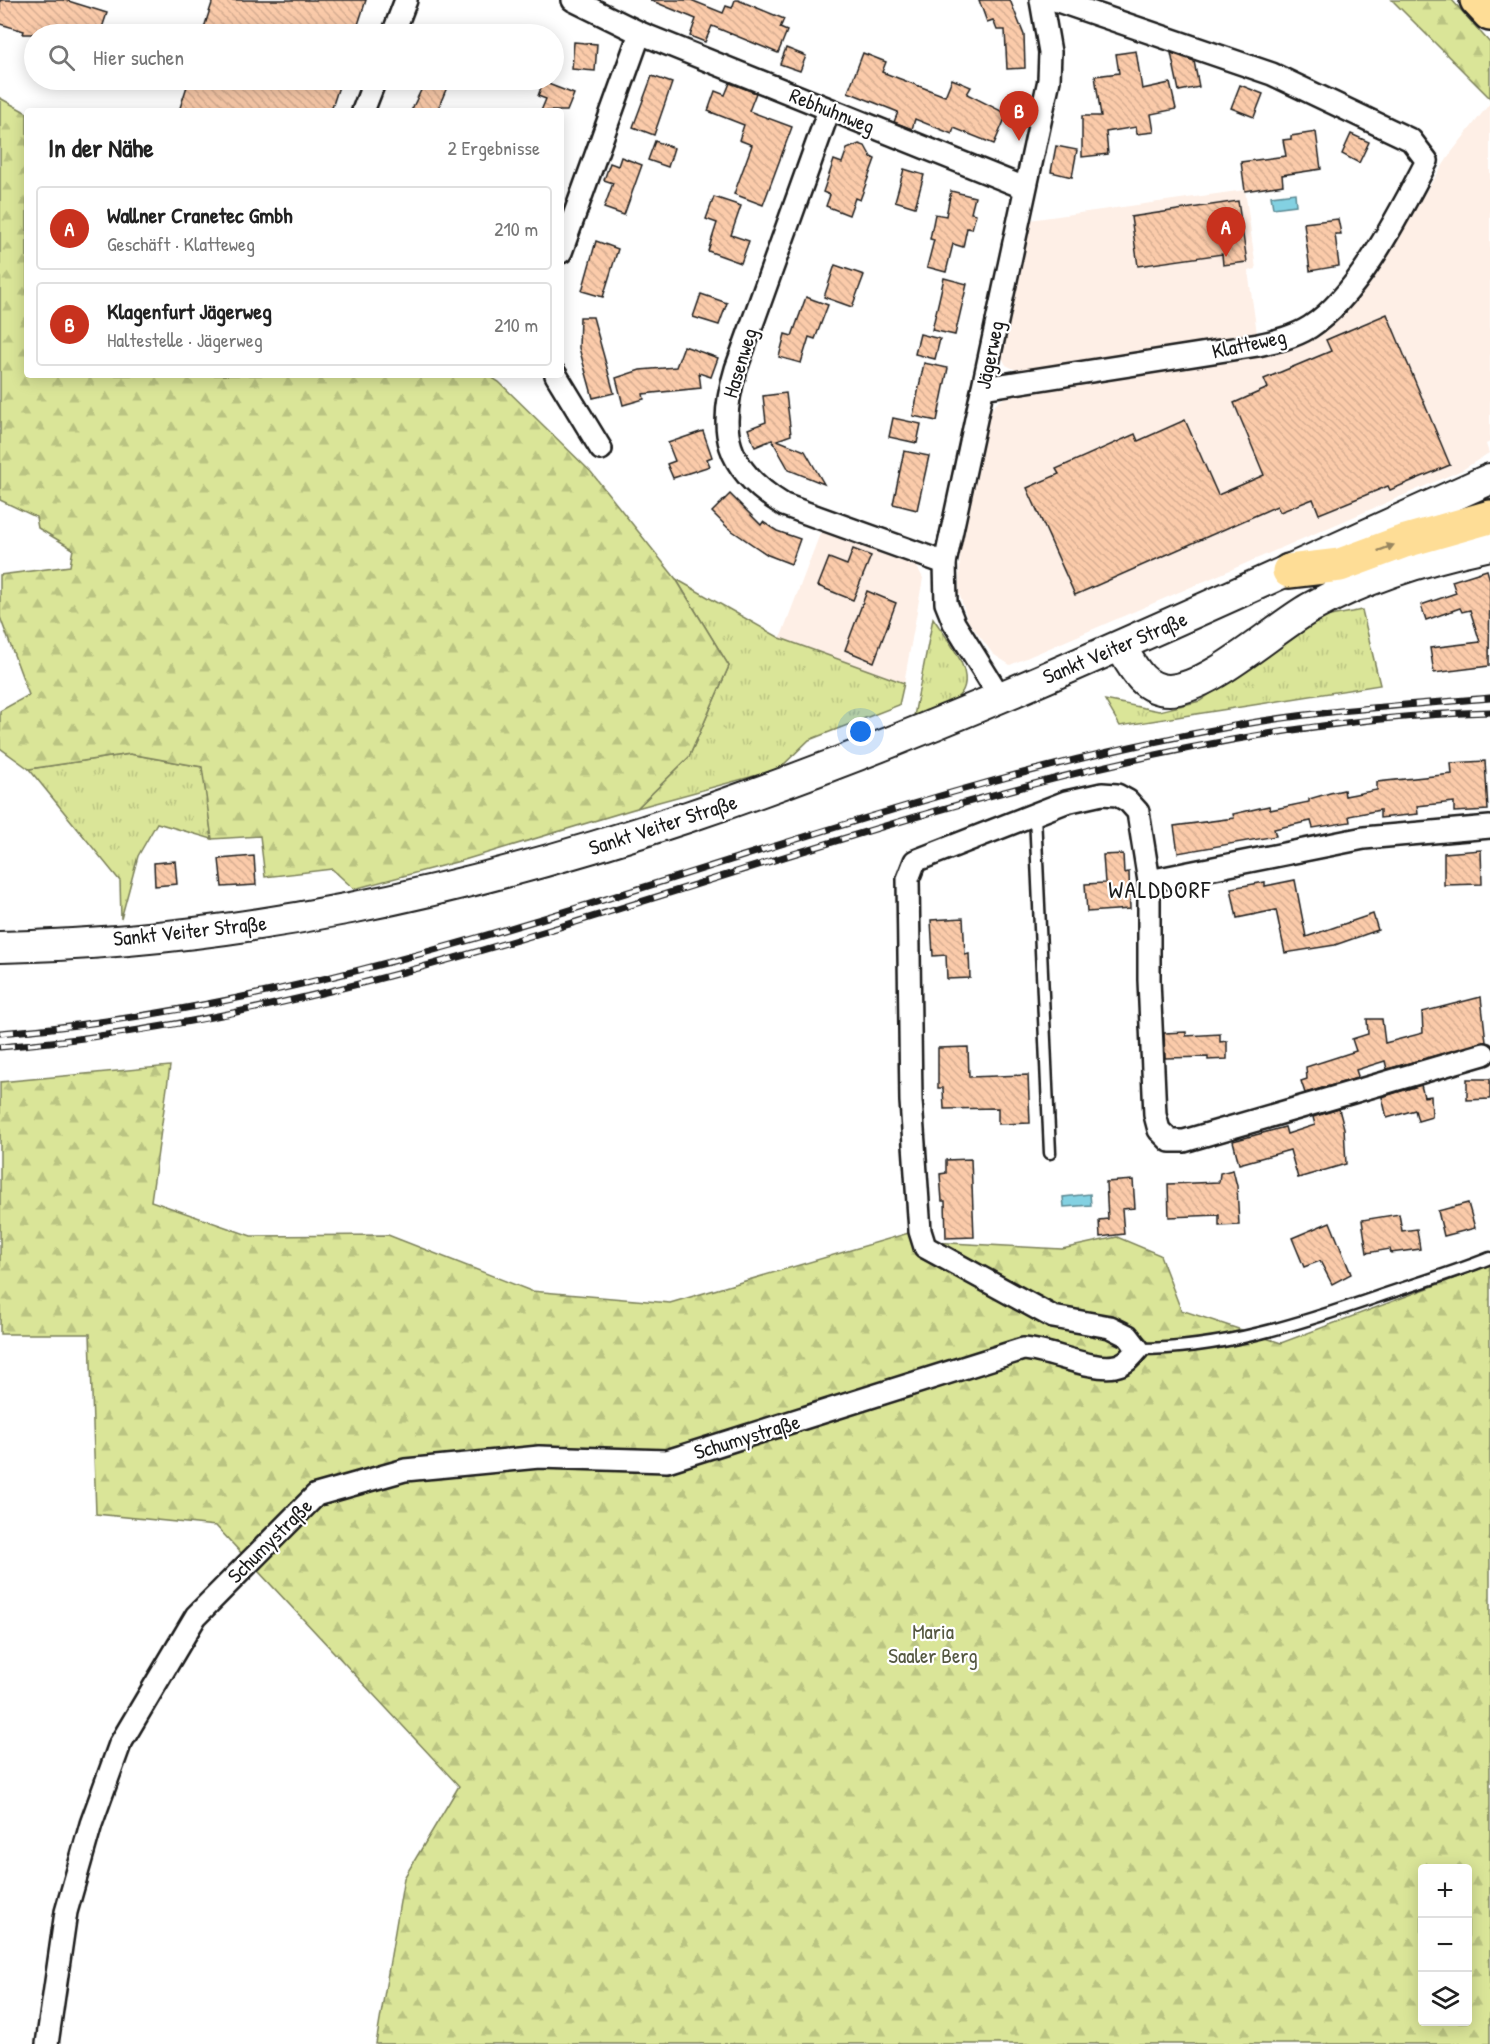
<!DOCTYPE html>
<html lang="de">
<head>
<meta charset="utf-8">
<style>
  :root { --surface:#fff; --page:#f6f6f6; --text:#222; --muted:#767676; --line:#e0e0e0; --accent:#c8321e }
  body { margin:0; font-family:"Patrick Hand",sans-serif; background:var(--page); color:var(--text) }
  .controls { position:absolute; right:18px; bottom:18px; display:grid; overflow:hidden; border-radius:6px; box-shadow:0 3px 15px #0003 }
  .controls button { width:54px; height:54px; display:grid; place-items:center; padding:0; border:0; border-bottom:2px solid var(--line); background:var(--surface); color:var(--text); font:30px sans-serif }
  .you { position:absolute; left:861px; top:732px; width:21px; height:21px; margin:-15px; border:4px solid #fff; border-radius:50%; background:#1a73e8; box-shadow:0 0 0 9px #1a73e833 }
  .badge { display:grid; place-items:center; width:39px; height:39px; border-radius:50%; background:var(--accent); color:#fff; font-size:20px; font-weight:700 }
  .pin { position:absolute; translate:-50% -50px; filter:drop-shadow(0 2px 3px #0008) }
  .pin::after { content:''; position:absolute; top:32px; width:21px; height:18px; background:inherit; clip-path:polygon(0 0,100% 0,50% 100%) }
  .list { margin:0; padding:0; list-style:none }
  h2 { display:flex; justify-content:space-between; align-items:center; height:78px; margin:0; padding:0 24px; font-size:26px }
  h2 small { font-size:20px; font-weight:400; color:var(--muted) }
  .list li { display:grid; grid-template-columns:39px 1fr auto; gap:18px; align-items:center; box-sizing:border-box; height:84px; margin:0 12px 12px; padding:0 12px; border:2px solid var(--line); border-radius:6px }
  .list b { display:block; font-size:22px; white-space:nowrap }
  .list p { margin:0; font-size:20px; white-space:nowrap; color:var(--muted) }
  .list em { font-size:20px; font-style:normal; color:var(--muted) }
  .icon { flex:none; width:33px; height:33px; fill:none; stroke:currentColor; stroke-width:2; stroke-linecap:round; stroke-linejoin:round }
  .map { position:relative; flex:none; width:1490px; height:2044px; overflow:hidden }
  .search { position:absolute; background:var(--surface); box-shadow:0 3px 15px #0003; left:24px; top:24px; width:540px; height:66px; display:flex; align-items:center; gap:15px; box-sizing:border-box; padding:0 21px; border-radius:33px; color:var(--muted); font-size:22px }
  .panel { position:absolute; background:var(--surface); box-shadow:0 3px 15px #0003; left:24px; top:108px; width:540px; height:270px; border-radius:6px }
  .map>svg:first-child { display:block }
  .built { fill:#feefe6 }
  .grass { fill:url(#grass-tufts); stroke:#7b805a; stroke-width:1.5 }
  .forest { fill:url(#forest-firs); stroke:#7b805a; stroke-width:1.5; fill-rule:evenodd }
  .water { fill:#83d1e2; stroke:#5a8993; stroke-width:1.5 }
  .building { fill:url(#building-back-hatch); stroke:#1c1c1c; stroke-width:1.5 }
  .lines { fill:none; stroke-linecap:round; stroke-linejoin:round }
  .lane-casing { stroke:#1c1c1c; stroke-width:15 }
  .street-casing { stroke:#1c1c1c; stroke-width:26 }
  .secondary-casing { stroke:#1c1c1c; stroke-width:34 }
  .highway-casing { stroke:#1c1c1c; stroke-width:38 }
  .lane { stroke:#fff; stroke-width:10 }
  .street { stroke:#fff; stroke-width:21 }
  .secondary { stroke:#fff; stroke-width:30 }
  .highway { stroke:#fedd96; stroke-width:33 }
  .rail-casing { stroke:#1c1c1c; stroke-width:7 }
  .rail { stroke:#fff; stroke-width:4.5; stroke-dasharray:14; stroke-linecap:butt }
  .oneway { fill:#98865f }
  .labels { text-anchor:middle; stroke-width:4.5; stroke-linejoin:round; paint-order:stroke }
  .street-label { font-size:21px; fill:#1c1c1c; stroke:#fff }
  .park-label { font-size:21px; fill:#555841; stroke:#fff }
  .quarter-label { font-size:24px; letter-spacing:1.5px; fill:#1c1c1c; stroke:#fff }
</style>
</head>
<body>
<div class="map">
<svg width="1490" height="2044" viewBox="0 0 1490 2044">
  <defs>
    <pattern id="grass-tufts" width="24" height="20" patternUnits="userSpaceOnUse" patternTransform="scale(1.5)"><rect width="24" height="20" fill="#dae598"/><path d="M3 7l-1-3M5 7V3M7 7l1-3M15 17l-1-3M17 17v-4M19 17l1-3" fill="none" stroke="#bac482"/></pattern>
    <pattern id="forest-firs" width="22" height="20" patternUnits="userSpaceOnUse" patternTransform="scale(1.5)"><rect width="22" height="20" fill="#dae598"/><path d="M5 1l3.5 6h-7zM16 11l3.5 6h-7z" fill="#bac482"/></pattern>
    <pattern id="building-back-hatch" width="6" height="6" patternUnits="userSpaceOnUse" patternTransform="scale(1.5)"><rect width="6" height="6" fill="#fbcbaa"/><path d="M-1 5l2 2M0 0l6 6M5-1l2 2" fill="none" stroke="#d7ae92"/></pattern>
  </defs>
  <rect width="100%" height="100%" fill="#fff"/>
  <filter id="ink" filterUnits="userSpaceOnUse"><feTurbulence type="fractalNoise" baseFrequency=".0167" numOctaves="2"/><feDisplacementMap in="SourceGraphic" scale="12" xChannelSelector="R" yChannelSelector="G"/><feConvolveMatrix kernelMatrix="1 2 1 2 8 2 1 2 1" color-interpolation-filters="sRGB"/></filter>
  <g filter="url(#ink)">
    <g class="built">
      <path d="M1490,103V442L1486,444L1489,453L1462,470L1010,665L993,654L968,621L959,593L960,552L988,413L996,404L1005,397L1262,356L1303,341L1368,280L1451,153Z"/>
      <path d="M1245,190L1256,269L1248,271L1257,333L1045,370L1020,372L1006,365L1000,354L1029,220Z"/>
      <path d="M821,531L916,565L923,578L904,683L780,639Z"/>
    </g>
    <g class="grass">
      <path d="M676,579L780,638L904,683L899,705L809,740L779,769L637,808L689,757L729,666Z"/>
      <path d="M1362,610L1380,685L1120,726L1105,700L1159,711L1200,701L1300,629L1325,617Z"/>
      <path d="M933,618C946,638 984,680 954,700C943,708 927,711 914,716Z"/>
      <path d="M130,754L203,767L212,839L157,823L138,856L121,919L120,881L29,769Z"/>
    </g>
    <g class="forest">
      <path d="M1392,0H1452L1490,43V98Z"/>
      <path d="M0,98L27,113V375H488L499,382L591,472L676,579L729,666L689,757L637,808L464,860L354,889L332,869L265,877L260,836L212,839L202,767L130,754L29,769L0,748V711L29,695L0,617V575L70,566L73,549L38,528L36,517L0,500Z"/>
      <path d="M170,1066L151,1201L251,1236L388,1235L531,1291L670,1303L912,1232L931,1242L1062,1249L1117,1237L1160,1255L1181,1310L1281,1343L1490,1265V2044H376L404,1878L459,1786L216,1526L96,1514L90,1334H0V1082ZM1422,1868H1468V2022H1422Z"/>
    </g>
    <g class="water">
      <path d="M1295,193L1296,205L1273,208L1271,196Z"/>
      <path d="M1090,1194L1091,1205L1064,1207L1063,1197Z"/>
    </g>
    <g class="building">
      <path d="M0,0H65L107,13L100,34H23L24,31L0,24Z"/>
      <path d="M213,0H366L355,34H202Z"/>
      <path d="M650,0H691L723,13L726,6L732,8L735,0H738L784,19L780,28L787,31L778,53L712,26L705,42L690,36L696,19Z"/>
      <path d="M979,0H1010L1024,35L1025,68L1007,69L1005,30H997L993,20L987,22Z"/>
      <path d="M574,42L597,44L595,71L572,69Z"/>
      <path d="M786,48L806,56L800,71L780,64Z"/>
      <path d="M1136,51L1142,89L1170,83L1176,109L1151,114L1154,132L1137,134L1136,127L1106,132L1108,154L1082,157V116H1101L1095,76L1119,73L1116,54Z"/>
      <path d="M863,53L886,62L882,72L945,96L952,79L971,87L967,94L1007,114L994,144L954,128L952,134L915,119L912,129L894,122L898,112L848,92Z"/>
      <path d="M1171,53L1194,61L1199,87L1179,91Z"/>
      <path d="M652,76L672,83L654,135L633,127Z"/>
      <path d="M189,80H341L331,111H179Z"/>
      <path d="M426,80H450L437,111H411Z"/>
      <path d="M543,82L574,94L567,111H541L546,99L538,96Z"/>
      <path d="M730,83L756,93L749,111L792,127L763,205L734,194L752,145L739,140L744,125L708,111L715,91L725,95Z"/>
      <path d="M1240,85L1263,94L1254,117L1231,108Z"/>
      <path d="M1316,132L1321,169L1282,175L1283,185L1245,191L1241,162L1286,156L1283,140L1291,139V136Z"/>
      <path d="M1351,134L1369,142L1359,163L1342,154Z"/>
      <path d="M655,141L674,148L668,167L648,160Z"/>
      <path d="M859,144L865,146L871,157L875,159L860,200L855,198L849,215L826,206L830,195L823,192L834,160L842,163L847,149Z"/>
      <path d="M1056,146L1077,150L1072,177L1051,172Z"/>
      <path d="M621,157L642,165L624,215L604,208L613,183L604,180L610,163L618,166Z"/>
      <path d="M904,169L924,175L915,207L895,201Z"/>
      <path d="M951,191L975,197L971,213L976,214L972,229L967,228L963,247L953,244L946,272L927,267L934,240L930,239L935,214L946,216Z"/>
      <path d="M714,197L741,206L731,235L749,241L741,263L708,251L717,223L706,219Z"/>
      <path d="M1238,201L1247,262L1223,265L1222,254L1138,266L1131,217Z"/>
      <path d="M1338,219L1341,234H1335L1339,266L1310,271L1304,223Z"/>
      <path d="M596,241L618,249L603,297L582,291Z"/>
      <path d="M835,265L864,275L852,307L824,297Z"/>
      <path d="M944,278L967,284L955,335L932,330Z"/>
      <path d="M701,294L727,303L719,325L693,317Z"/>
      <path d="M806,297L828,305L815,339L809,337L801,363L779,357L785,334L792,336Z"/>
      <path d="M1387,314L1450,465L1390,490L1388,486L1319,514L1313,499L1280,512L1277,506L1075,595L1027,488L1059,474L1056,469L1135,434L1138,441L1185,420L1218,495L1264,475L1234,403L1268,388L1264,379L1331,351L1326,340Z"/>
      <path d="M580,317H593L614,393L593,398L579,348Z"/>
      <path d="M920,334L940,339L935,359L915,354Z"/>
      <path d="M684,346L718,358L711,377L699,373L701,388L643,394L644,399L623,405L616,378L640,370L676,367Z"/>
      <path d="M924,363L948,368L937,421L913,416Z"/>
      <path d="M786,393L791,435L777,440L805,451L824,484L789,470L772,440L755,447L748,429L766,422L763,396Z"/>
      <path d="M893,418L921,424L917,443L889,437Z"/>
      <path d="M703,431L712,457L707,459L710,466L673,478L667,464L675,461L668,443Z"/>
      <path d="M904,451L929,456L917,510L893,504Z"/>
      <path d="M730,494L761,525L763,522L777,531L800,539L791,564L768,555L728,528L712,512Z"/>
      <path d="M853,549L871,556L853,600L818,586L829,558L847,565Z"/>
      <path d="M1487,570L1490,580L1489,666L1434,673L1430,648L1480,642L1470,610L1462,612L1460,608L1426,620L1421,605L1456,593L1452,581Z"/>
      <path d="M867,591L896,603L874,662L845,650Z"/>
      <path d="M1485,761L1488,810L1454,812V802L1417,806L1418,814L1380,818V810L1349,816L1350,822L1313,828L1311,821L1274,829L1276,836L1178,853L1174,826L1234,818L1233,814L1269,806L1270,810L1309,802V799L1330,793L1344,790L1345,796L1377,790V782L1452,774L1451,763Z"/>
      <path d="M1481,850L1482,884L1444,885V853Z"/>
      <path d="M1123,854L1124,873L1129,872L1130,909L1087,912L1085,884L1105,883L1103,855Z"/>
      <path d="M254,856L256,885L222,887L219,859Z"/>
      <path d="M175,861L177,884L155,886L154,863Z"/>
      <path d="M1295,880L1306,937L1373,914L1378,930L1335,945L1285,953L1276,910L1237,918L1231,888L1265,882V886Z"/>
      <path d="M963,918L965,955L969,954L970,978L947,979L946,955L933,956L931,920Z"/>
      <path d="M1481,997L1486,1042L1387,1069L1385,1061L1356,1070L1358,1076L1354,1079L1305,1093L1301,1081L1307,1079L1306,1067L1356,1051L1352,1039L1368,1034L1367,1019H1382L1385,1043L1423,1033L1422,1012Z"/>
      <path d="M1186,1032V1036L1220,1034V1042L1227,1041V1059L1208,1060V1057L1165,1058L1164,1033Z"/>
      <path d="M968,1047L969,1077L1028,1075L1030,1123L998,1124V1108L944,1109L943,1088H938V1048Z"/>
      <path d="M1467,1079H1490V1099L1467,1100Z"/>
      <path d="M1421,1085L1424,1097L1431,1096L1432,1117L1418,1121L1415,1110L1387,1118L1382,1097Z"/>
      <path d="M1339,1109L1344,1128L1346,1164L1298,1178L1290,1150L1239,1164L1233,1141L1285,1127L1287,1134L1315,1125L1313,1117Z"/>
      <path d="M971,1159L974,1237L946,1238L945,1201H942L940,1174L946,1173V1160Z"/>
      <path d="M1233,1170L1237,1186L1239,1225L1219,1226V1215L1169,1217L1168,1184L1219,1182L1220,1173Z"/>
      <path d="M1133,1180L1135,1208L1122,1209L1124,1234L1100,1237L1099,1220L1108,1219L1106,1182Z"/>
      <path d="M1468,1203L1475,1228L1444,1236L1438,1211Z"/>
      <path d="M1399,1214L1402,1231L1417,1229L1420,1249L1391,1253L1390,1249L1367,1253L1362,1220Z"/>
      <path d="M1330,1222L1351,1274L1332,1284L1320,1261L1304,1267L1292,1238Z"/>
    </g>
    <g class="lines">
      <g class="lane-casing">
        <g id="lane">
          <path d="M1035,815L1050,1153"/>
          <path d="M1138,1349C1222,1349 1299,1324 1377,1297C1415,1284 1453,1273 1490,1258"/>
        </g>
      </g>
      <g class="street-casing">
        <g id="street">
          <path d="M573,0L640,33L1025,188"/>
          <path d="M393,34L406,0"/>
          <path d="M829,110L736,369C717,431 725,469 784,505L945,563"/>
          <path d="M363,111L375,80"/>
          <path d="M561,252L640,33"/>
          <path d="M556,375L601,449"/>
          <path d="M983,388L1258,345C1276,341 1294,337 1310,327C1359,295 1400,212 1427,161L1411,140L1272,74L1055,0"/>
          <path d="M1000,697L954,623L946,603L945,563L1049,80L1050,52L1041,0"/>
          <path d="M1149,881V980L1155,1115L1159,1130L1170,1141H1184L1484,1054"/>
          <path d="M47,2044L66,1912L91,1824L120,1744L196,1616L316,1495L405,1470L539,1457L667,1461L1023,1349C1049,1350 1092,1371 1115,1366C1126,1364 1131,1357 1138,1349L1128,1336L1110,1327L1053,1317L925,1247L920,1231L911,1101L908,879L915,861L1066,802L1102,794L1117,795L1128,801L1138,812L1149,881L1364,838L1490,827"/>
        </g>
      </g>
      <g class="secondary-casing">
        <g id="secondary">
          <path d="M1121,647C1132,666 1143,690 1169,690C1209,689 1273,629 1310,608C1365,577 1428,558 1490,545"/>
          <path d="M0,947C538,936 1011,693 1490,479"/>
        </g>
      </g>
      <g class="highway-casing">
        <g id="highway">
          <path d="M1477,0L1490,14"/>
          <path d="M1289,571L1340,565L1402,542L1490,517"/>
        </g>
      </g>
      <use href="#lane" class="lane"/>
      <use href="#street" class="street"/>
      <use href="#secondary" class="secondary"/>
      <use href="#highway" class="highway"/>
      <g class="rail-casing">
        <g id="rail">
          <path d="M0,1033C337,1006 653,876 975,786C1064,761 1155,740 1245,724C1326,710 1408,705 1490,698"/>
          <path d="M0,1047C511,1006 974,727 1490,712"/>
        </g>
      </g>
      <use href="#rail" class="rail"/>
    </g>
    <defs><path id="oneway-solid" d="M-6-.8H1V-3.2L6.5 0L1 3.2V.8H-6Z" transform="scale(1.5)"/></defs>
    <use class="oneway" href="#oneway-solid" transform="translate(1386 548) rotate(-21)"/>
  </g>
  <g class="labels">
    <g class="street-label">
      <text transform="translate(832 111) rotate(22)" y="7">Rebhuhnweg</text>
      <text transform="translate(1249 344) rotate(-12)" y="7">Klatteweg</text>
      <text transform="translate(990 355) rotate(-78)" y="7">Jägerweg</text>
      <text transform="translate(740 363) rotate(-73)" y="7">Hasenweg</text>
      <text transform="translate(1115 648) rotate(-23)" y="7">Sankt Veiter Straße</text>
      <text transform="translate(663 825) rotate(-18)" y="7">Sankt Veiter Straße</text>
      <text transform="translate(190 931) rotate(-6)" y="7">Sankt Veiter Straße</text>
      <text transform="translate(747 1437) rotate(-17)" y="7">Schumystraße</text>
      <text transform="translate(270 1541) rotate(-45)" y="7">Schumystraße</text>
    </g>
    <g class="park-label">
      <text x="933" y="1639">Maria<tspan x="933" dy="24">Saaler Berg</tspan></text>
    </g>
    <g class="quarter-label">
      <text x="1160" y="898">WALDDORF</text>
    </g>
  </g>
</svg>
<div class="controls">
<button>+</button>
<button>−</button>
<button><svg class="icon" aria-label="layers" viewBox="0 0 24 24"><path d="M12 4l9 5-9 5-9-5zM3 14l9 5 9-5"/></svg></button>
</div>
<div class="you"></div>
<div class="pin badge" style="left:1226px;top:257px">A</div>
<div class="pin badge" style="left:1019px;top:141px">B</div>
<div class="search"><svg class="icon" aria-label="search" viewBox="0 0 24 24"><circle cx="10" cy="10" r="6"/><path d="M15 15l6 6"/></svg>Hier suchen</div>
<section class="panel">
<h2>In der Nähe<small>2 Ergebnisse</small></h2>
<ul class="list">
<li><span class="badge">A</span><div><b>Wallner Cranetec Gmbh</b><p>Geschäft · Klatteweg</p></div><em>210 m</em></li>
<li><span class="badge">B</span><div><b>Klagenfurt Jägerweg</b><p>Haltestelle · Jägerweg</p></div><em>210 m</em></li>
</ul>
</section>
</div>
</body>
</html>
